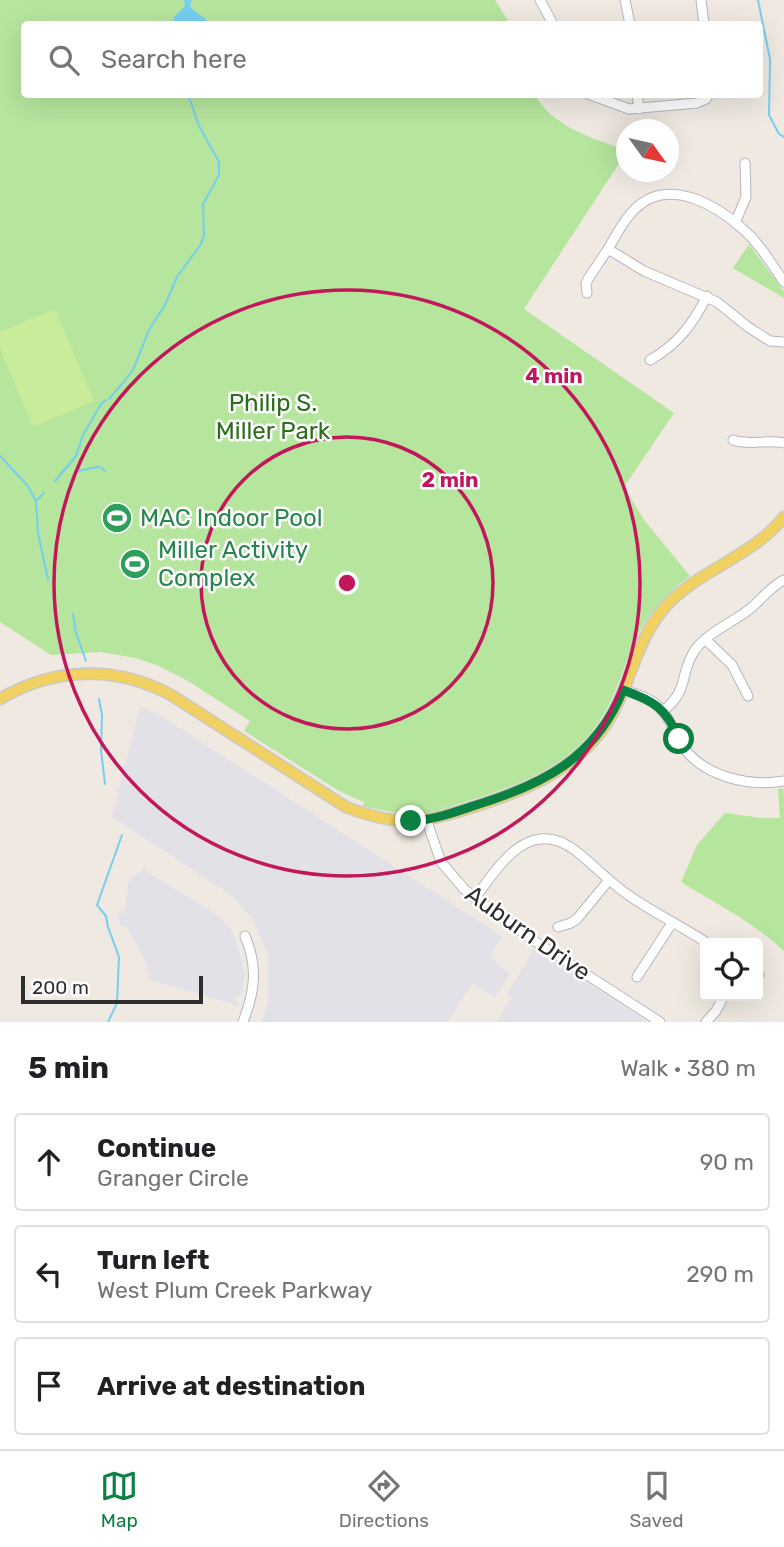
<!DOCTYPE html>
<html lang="en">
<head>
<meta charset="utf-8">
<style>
  :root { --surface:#fff; --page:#f6f6f6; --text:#202124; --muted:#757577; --line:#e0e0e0; --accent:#0b8043 }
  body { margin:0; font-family:Rubik,sans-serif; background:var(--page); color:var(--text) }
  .controls { position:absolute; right:21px; bottom:21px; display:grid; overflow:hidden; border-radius:7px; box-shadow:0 7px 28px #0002 }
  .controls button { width:63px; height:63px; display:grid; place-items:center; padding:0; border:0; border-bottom:2px solid var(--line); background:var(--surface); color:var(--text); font:35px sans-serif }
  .compass { position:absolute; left:616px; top:119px; width:63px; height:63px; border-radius:50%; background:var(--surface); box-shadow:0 7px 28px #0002; rotate:123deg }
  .scale { position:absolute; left:21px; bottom:18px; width:182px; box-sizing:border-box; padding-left:7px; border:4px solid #2e2e2e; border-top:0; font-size:19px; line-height:24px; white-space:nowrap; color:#2e2e2e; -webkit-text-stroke:5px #fff; paint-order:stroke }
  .stop { position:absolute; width:21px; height:21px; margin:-16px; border:5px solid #0b8043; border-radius:50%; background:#fff }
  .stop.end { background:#0b8043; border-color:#fff; box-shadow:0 2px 7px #0008 }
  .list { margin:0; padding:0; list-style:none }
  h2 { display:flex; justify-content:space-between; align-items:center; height:91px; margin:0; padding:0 28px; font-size:30px }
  h2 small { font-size:23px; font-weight:400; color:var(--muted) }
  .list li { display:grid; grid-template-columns:46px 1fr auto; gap:21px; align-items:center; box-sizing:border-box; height:98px; margin:0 14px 14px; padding:0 14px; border:2px solid var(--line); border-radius:7px }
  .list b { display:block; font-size:26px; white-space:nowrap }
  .list p { margin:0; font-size:23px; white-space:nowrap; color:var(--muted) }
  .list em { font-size:23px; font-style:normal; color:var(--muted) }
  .icon { flex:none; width:38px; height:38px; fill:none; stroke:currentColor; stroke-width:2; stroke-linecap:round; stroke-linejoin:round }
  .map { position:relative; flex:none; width:784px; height:1022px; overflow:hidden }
  .search { position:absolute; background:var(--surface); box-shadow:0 7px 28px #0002; left:21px; right:21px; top:21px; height:77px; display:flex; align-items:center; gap:18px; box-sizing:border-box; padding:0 24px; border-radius:7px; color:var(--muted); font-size:26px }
  .sheet { height:427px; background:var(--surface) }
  nav { display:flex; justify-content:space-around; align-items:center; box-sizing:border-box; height:98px; border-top:2px solid var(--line); background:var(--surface); font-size:19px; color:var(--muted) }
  nav a { display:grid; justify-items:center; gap:4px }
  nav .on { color:var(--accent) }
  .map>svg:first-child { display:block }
  .industrial { fill:#e3e1e8 }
  .green { fill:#b6e59e }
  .pitch { fill:#c9ec9a }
  .water { fill:#75cff0 }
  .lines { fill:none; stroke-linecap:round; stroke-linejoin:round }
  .stream { stroke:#75cff0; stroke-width:2 }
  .minor-casing { stroke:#b4b7c1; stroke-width:11 }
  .major-casing { stroke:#c9c9c9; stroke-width:13 }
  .minor { stroke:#fff; stroke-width:9 }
  .major { stroke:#f2d163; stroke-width:10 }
  .route { stroke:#0b8043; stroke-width:9 }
  .ring { fill:none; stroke:#c2185b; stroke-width:3.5 }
  .labels { text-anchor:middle; stroke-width:5; stroke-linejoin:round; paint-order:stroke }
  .park-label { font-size:24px; fill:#2c6e1b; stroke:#fff }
  .leisure-label { font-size:24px; fill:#27864d; stroke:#fff; text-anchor:start }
  .street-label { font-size:24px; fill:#2e2e2e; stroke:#fff }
  .centre { fill:#c2185b; stroke:#fff; stroke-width:3.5 }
  .ring-label { font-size:21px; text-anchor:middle; font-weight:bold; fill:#c2185b; stroke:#fff; stroke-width:5; stroke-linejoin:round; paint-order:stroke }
</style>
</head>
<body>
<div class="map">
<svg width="784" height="1022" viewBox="0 0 784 1022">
  <rect width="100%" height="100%" fill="#efe9e1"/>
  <g class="industrial">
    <path d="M140,706L167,720L502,936L490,956L510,974L495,997L472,983L448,1022H262L268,1004V955L252,918L231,895L112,817Z"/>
    <path d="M143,869L215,914L230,927L236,939L245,975L242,994L234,997L240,1006L151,980L144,958L126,926L121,927L118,914L124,913L129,881Z"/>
    <path d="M534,949L634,1013L647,1022H497L511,997L507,994Z"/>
  </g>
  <g class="green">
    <path d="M0,0H495L510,24H24V94L535,95C553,127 591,137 624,150L618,165L524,309L674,413L624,487L644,520L690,576C665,594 645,617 633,645C623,670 615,696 601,719C573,765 517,786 468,801C451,806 433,813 416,814C398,814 380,810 363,806L364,802L339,791L244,731L250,721L188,681L157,665L135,658L101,652L51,655L0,622Z"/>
    <path d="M749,244L784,292V298L733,268Z"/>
    <path d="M783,788L784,797V951C753,922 717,904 681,882L697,845L725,813L761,818H780L778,789Z"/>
  </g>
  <path class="pitch" d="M55,309L94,401L33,427L0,349V332Z"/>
  <path class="water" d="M184,0H192L190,6C195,14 205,15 209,24H174V17L185,6Z"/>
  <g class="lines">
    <g class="stream">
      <path d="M758,0L770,59L769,115L779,134L784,137"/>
      <path d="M122,384L133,370L149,330L165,305L177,277L201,244L204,235L203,204L219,175V162L199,126L188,94"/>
      <path d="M109,399L121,385"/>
      <path d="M0,456L27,485L36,501L38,533L48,580"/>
      <path d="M100,467L105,471"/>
      <path d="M77,471L98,467"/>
      <path d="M55,481L76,456L83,435L101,404L106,400"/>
      <path d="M37,500L44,493"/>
      <path d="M73,614L76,633L86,661"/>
      <path d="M99,699L102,715L101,750L105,784"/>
      <path d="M108,1022L117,1003L119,957L108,927L106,916L97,905L122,835"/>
    </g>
    <g class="minor-casing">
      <g id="minor">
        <path d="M540,0L553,24"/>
        <path d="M625,0L630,24"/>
        <path d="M701,0L704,24"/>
        <path d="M588,94L629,109L697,103L706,99L709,94"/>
        <path d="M637,94L639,109"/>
        <path d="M735,223L746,197L745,163"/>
        <path d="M784,282C772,265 761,245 745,231C717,205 668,176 635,209C623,220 616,236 608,249L644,271L717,302L748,327L770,341L784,342"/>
        <path d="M587,293L586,284L588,279L608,249"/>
        <path d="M650,360C677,345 693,324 707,296"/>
        <path d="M733,440C750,446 767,439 784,443"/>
        <path d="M706,640L732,665L748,696"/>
        <path d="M623,690C635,694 649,697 658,706C671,718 674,734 684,748C705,777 750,787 784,781"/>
        <path d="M663,711C690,690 679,673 695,650C708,632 734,622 751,608C763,598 770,587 784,580"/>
        <path d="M426,819L441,862L465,890L533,940L660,1022"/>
        <path d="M475,898C499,866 529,815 576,851C591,863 605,877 620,889C647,910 679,924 707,943"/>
        <path d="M558,927L571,923L577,919L609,880"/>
        <path d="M758,975H759"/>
        <path d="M637,977L672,923"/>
        <path d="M243,1022C255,991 258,967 245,936"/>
        <path d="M706,1022L716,1011L724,996"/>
      </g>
    </g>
    <g class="major-casing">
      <path id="major" d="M0,699C54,667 116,665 171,695L346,807C369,816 394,823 418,820C436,819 453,813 470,808C521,792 576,771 607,723C631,686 635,640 666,606C700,569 752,557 784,517"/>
    </g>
    <use href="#minor" class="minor"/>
    <use href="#major" class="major"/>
  </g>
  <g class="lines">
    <path class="route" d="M411,821C432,820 453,813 473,806C542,785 595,759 623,690C654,701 666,708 679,739"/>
  </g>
  <g class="ring">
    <circle cx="347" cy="583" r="146"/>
    <circle cx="347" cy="583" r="293"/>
  </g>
  <defs>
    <g id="stadium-disc" transform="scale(1.575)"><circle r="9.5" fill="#2e9e5b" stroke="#fff"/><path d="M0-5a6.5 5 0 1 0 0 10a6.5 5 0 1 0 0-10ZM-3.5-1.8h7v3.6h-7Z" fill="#fff"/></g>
  </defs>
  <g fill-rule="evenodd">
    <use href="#stadium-disc" x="117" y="518"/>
    <use href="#stadium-disc" x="135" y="564"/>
  </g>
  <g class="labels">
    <g class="park-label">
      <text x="273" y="411">Philip S.<tspan x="273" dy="28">Miller Park</tspan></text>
    </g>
    <g class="leisure-label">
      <text x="140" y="526">MAC Indoor Pool</text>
      <text x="158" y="558">Miller Activity<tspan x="158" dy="28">Complex</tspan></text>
    </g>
    <g class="street-label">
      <text transform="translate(528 933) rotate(35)" y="8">Auburn Drive</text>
    </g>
  </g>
  <circle cx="347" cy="583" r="10" class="centre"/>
  <g class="ring-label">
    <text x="554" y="383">4 min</text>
    <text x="450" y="487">2 min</text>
  </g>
</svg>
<div class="controls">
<button><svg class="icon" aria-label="locate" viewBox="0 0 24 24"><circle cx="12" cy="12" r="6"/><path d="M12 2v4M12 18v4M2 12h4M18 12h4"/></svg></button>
</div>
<svg class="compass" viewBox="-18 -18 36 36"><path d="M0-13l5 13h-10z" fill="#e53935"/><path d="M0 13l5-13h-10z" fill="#757577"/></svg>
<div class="scale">200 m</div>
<div class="stop" style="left:679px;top:739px"></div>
<div class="stop end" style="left:411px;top:821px"></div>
<div class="search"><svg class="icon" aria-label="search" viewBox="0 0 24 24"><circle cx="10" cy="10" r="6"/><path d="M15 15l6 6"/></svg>Search here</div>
</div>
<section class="sheet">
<h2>5 min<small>Walk · 380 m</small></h2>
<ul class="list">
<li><svg class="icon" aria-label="ahead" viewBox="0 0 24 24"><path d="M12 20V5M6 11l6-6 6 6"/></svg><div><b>Continue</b><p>Granger Circle</p></div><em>90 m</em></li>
<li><svg class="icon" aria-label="left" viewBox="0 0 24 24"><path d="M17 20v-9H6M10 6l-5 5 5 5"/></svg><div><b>Turn left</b><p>West Plum Creek Parkway</p></div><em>290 m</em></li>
<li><svg class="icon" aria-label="arrive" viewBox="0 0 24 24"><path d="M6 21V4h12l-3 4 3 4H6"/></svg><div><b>Arrive at destination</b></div></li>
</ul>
</section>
<nav>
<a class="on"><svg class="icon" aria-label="map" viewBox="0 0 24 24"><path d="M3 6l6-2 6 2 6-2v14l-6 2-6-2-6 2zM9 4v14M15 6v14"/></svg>Map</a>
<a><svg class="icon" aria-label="directions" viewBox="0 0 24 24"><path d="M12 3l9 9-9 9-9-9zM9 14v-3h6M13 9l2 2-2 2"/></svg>Directions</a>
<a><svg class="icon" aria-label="saved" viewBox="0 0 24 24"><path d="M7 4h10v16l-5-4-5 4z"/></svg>Saved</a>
</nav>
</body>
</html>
